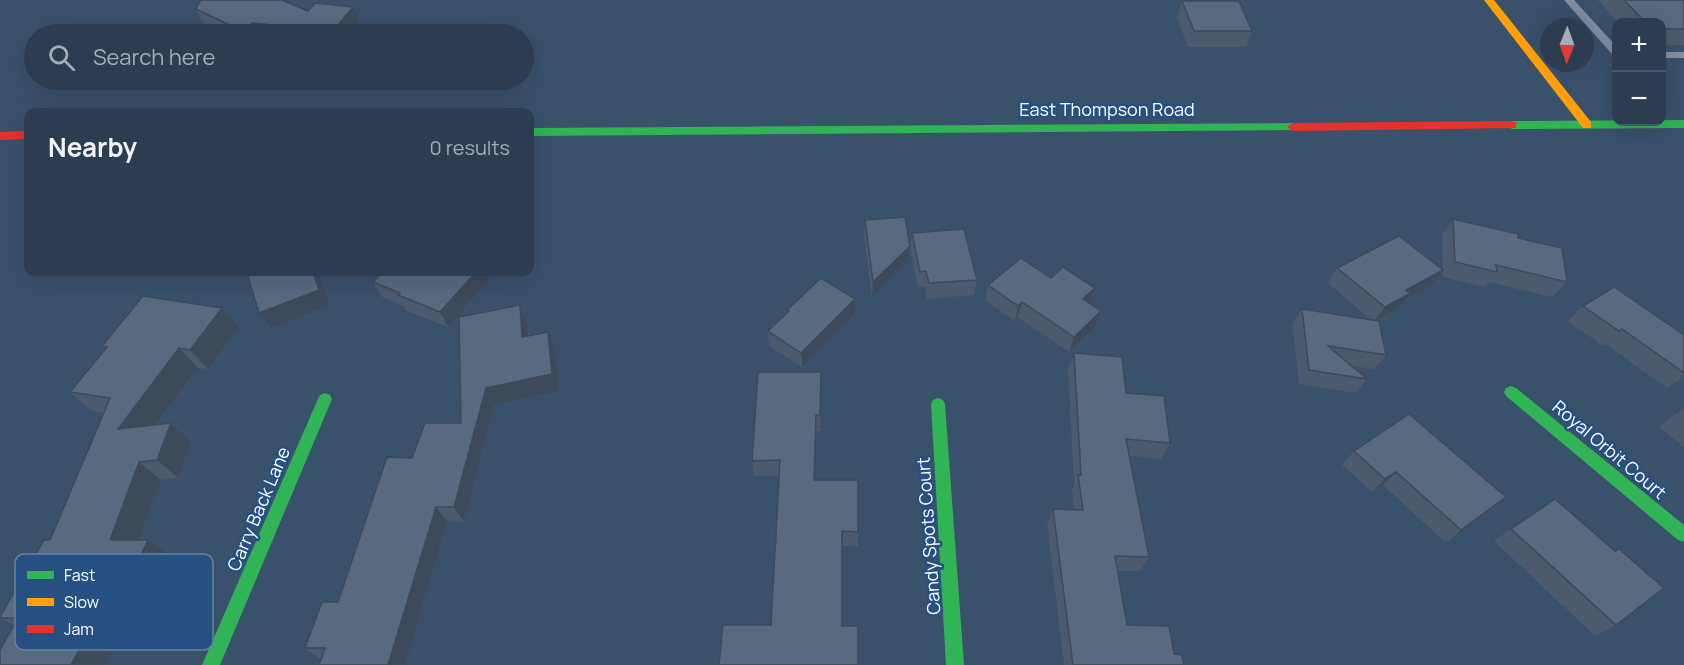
<!DOCTYPE html>
<html lang="en">
<head>
<meta charset="utf-8">
<style>
  :root { --surface:#2c3d51; --page:#38485b; --text:#f1f3f6; --muted:#a6aeb7; --line:#485668 }
  body { margin:0; font-family:Manrope,sans-serif; background:var(--page); color:var(--text) }
  .controls { position:absolute; right:18px; top:18px; display:grid; overflow:hidden; border-radius:12px; box-shadow:0 6px 24px #0002 }
  .controls button { width:54px; height:54px; display:grid; place-items:center; padding:0; border:0; border-bottom:2px solid var(--line); background:var(--surface); color:var(--text); font:30px sans-serif }
  .compass { position:absolute; left:1540px; top:18px; width:54px; height:54px; border-radius:50%; background:var(--surface); box-shadow:0 6px 24px #0002; rotate:181deg }
  .list { margin:0; padding:0; list-style:none }
  h2 { display:flex; justify-content:space-between; align-items:center; height:78px; margin:0; padding:0 24px; font-size:26px }
  h2 small { font-size:20px; font-weight:400; color:var(--muted) }
  .icon { flex:none; width:33px; height:33px; fill:none; stroke:currentColor; stroke-width:2; stroke-linecap:round; stroke-linejoin:round }
  .map { position:relative; flex:none; width:1684px; height:665px; overflow:hidden }
  .search { position:absolute; background:var(--surface); box-shadow:0 6px 24px #0002; left:24px; top:24px; width:510px; height:66px; display:flex; align-items:center; gap:15px; box-sizing:border-box; padding:0 21px; border-radius:33px; color:var(--muted); font-size:22px }
  .panel { position:absolute; background:var(--surface); box-shadow:0 6px 24px #0002; left:24px; top:108px; width:510px; height:168px; border-radius:12px }
  .map>svg:first-child { display:block }
  .lines { fill:none; stroke-linecap:round; stroke-linejoin:round }
  .lane { fill:#8090a2; fill-rule:evenodd }
  .fast { fill:#30b455; fill-rule:evenodd }
  .slow { fill:#ff9f0a; fill-rule:evenodd }
  .jam { fill:#e5322d; fill-rule:evenodd }
  .wall { fill:#4b5b6d }
  .shaded-wall { fill:#3d4a59 }
  .building { fill:#576a7f; stroke:#3d4a59; stroke-width:1.5 }
  .labels { text-anchor:middle; stroke-width:5; stroke-linejoin:round; paint-order:stroke }
  .street-label { font-size:18px; fill:#fff; stroke:#255081 }
  .key { fill:#255081; stroke:#6684a7; stroke-width:1.5 }
  .key-label { font-size:16px; fill:#fff }
</style>
</head>
<body>
<div class="map">
<svg width="1684" height="665" viewBox="0 0 1684 665">
  <rect width="100%" height="100%" fill="#3a516c"/>
  <g class="lines">
    <g class="lane">
      <path d="M1564,0H1574L1616,46V55L1612,54Z"/>
      <rect x="1662" y="52" width="22" height="6"/>
    </g>
    <g class="fast">
      <path d="M1684,120V128L1512,129L1506,125L1512,121Z"/>
      <path d="M1293,123L1299,127L1297,130L530,136V128Z"/>
      <path d="M1511,386L1516,388L1684,525V542L1678,540L1506,396L1504,392L1506,388Z"/>
      <path d="M325,393L330,395L332,399L220,665H202L318,399L320,395Z"/>
      <path d="M938,398L943,400L945,404L964,665H946L931,404L933,400Z"/>
    </g>
    <path class="slow" d="M1484,0H1494L1591,122V128H1583Z"/>
    <g class="jam">
      <path d="M1512,121L1516,122V128L1293,131L1287,127L1293,123Z"/>
      <path d="M28,131V139L0,140V132Z"/>
    </g>
  </g>
  <g class="wall">
    <path d="M1598,0H1684V45H1662V22H1618Z"/>
    <path d="M1182,1L1252,31L1246,47H1188L1177,17Z"/>
    <path d="M196,9L308,11L360,22L350,34H226L205,25Z"/>
    <path d="M1453,219L1518,238L1567,282L1552,297L1489,282L1484,287L1443,277L1442,235Z"/>
    <path d="M865,220L910,246L909,261L872,297L864,235Z"/>
    <path d="M912,233L977,280L974,295L927,299L925,287H918L910,248Z"/>
    <path d="M1337,268L1431,286L1407,298L1399,308L1377,321L1386,355L1374,369L1352,366L1367,379L1355,393L1299,384L1292,324L1302,309L1371,320L1328,283Z"/>
    <path d="M1051,278L1095,288L1089,304L1101,311L1096,326L1069,352L1018,317L1015,321L985,300L988,285Z"/>
    <path d="M490,279L448,327L407,311L404,306L382,297L373,282Z"/>
    <path d="M855,299V314L802,367L769,346L768,331L787,313V310Z"/>
    <path d="M520,305L527,322L529,336L555,349L559,391L494,405L464,522L447,521L321,660L305,648L338,602L412,458L461,423Z"/>
    <path d="M1583,306L1684,335V376L1667,388L1606,344L1603,346L1568,321Z"/>
    <path d="M222,308L239,327L208,369L198,368L156,425L171,423L191,442L178,478L161,480L139,540L171,556L140,621L14,625L0,618L50,540L104,413L92,411L70,392L105,349L102,346Z"/>
    <path d="M1074,353L1126,393L1170,443L1161,459L1130,456L1149,557L1140,571H1117L1127,625L1174,654L1184,665H1064L1047,524L1053,509H1074L1072,491L1074,484L1068,370Z"/>
    <path d="M821,372V431H816L815,480L858,532V546H842L771,625L779,476H754L752,461Z"/>
    <path d="M1684,408V447L1659,427Z"/>
    <path d="M1354,451L1506,497L1490,510L1446,543L1383,485L1372,492L1342,465Z"/>
    <path d="M1511,529L1616,625L1595,636L1494,541Z"/>
  </g>
  <g class="shaded-wall">
    <path d="M353,7L360,22L350,34H341L339,24Z"/>
    <path d="M253,23L260,34H243L240,30Z"/>
    <path d="M910,246L909,261L872,297L873,282Z"/>
    <path d="M1443,270L1431,286L1407,298L1399,308L1374,322L1385,307L1406,290Z"/>
    <path d="M313,272H318L329,305L271,328L259,313Z"/>
    <path d="M476,272H487L490,279L448,327L440,312Z"/>
    <path d="M1095,288L1090,303L1078,314L1083,299Z"/>
    <path d="M855,299V314L802,367L801,353Z"/>
    <path d="M1022,302L1018,317L1015,321L1018,306Z"/>
    <path d="M520,305L527,322L530,354L522,337Z"/>
    <path d="M222,308L239,327L208,369L190,350Z"/>
    <path d="M1101,311L1096,326L1069,352L1074,337Z"/>
    <path d="M548,332L555,349L559,391L494,405L464,522L454,507L486,388Z"/>
    <path d="M179,348L198,368L139,447L118,429Z"/>
    <path d="M821,372V431L820,415Z"/>
    <path d="M816,415V431L815,495L814,480Z"/>
    <path d="M171,423L191,442L178,478L157,460Z"/>
    <path d="M139,462L161,480L133,556L110,540Z"/>
    <path d="M1396,472L1383,485L1372,492L1385,479Z"/>
    <path d="M1506,497L1490,510L1446,543L1461,530Z"/>
    <path d="M436,507L447,521L405,665H388Z"/>
    <path d="M148,540L171,556L140,621L116,606Z"/>
    <path d="M102,606L127,620L105,665H71Z"/>
  </g>
  <g class="building">
    <path d="M201,0H282L308,11L315,3L353,7L339,24L342,25L340,32L253,23L240,30L196,9Z"/>
    <path d="M1624,0H1684V29H1662V22H1645Z"/>
    <path d="M1182,1H1239L1252,31H1194Z"/>
    <path d="M905,217L910,246L873,282L865,220Z"/>
    <path d="M1453,219L1518,234V238L1562,248L1567,282L1496,265L1497,272L1455,262Z"/>
    <path d="M964,229L977,280L929,283L926,271L920,272L912,233Z"/>
    <path d="M1399,236L1443,270L1406,290L1411,293L1385,307L1337,268Z"/>
    <path d="M1021,258L1051,278L1063,267L1095,288L1083,299L1101,311L1074,337L1022,302L1018,306L988,285Z"/>
    <path d="M251,272H313L319,290L259,313L247,273Z"/>
    <path d="M383,272H476L440,312L398,295L400,293L373,282Z"/>
    <path d="M821,278L855,299L801,353L768,331L789,311L787,310Z"/>
    <path d="M1614,287L1684,335V373L1622,329L1619,331L1583,306Z"/>
    <path d="M143,296L222,308L190,350L179,348L118,429L171,423L157,460L139,462L110,540H148L116,606H102L71,665H0V650L18,618H0V617L44,540H50L110,398L70,392L107,347L102,346Z"/>
    <path d="M520,305L522,337L548,332L552,374L486,388L454,507H436L388,665H319L325,648H305L322,602H338L387,457L412,458L425,423H461L459,317Z"/>
    <path d="M1302,309L1379,321L1386,355L1328,346L1367,379L1309,370Z"/>
    <path d="M1074,353L1122,357L1126,393L1164,396L1170,443L1126,439L1149,557L1115,556L1127,625L1169,626L1174,654L1182,655L1184,665H1073L1053,509L1083,510L1078,475H1081Z"/>
    <path d="M758,372H821L820,415H816L814,480H858V532L842,531V626H858V665H719L723,625H771L780,460L752,461Z"/>
    <path d="M1409,414L1506,497L1461,530L1396,472L1385,479L1354,451Z"/>
    <path d="M1555,499L1615,551L1619,549L1664,588L1616,625L1511,529Z"/>
  </g>
  <g class="labels">
    <g class="street-label">
      <text x="1107" y="116">East Thompson Road</text>
      <text transform="translate(1609 450) rotate(40)" y="6">Royal Orbit Court</text>
      <text transform="translate(259 509) rotate(-67)" y="6">Carry Back Lane</text>
      <text transform="translate(929 536) rotate(-94)" y="6">Candy Spots Court</text>
    </g>
  </g>
  <rect x="15" y="554" width="198" height="96" rx="9" class="key"/>
  <rect x="27" y="571" width="27" height="8" fill="#30b455"/>
  <rect x="27" y="598" width="27" height="8" fill="#ff9f0a"/>
  <rect x="27" y="625" width="27" height="8" fill="#e5322d"/>
  <g class="key-label">
    <text x="64" y="581">Fast</text>
    <text x="64" y="608">Slow</text>
    <text x="64" y="635">Jam</text>
  </g>
</svg>
<div class="controls">
<button>+</button>
<button>−</button>
</div>
<svg class="compass" viewBox="-18 -18 36 36"><path d="M0-13l5 13h-10z" fill="#e53935"/><path d="M0 13l5-13h-10z" fill="#a6aeb7"/></svg>
<div class="search"><svg class="icon" aria-label="search" viewBox="0 0 24 24"><circle cx="10" cy="10" r="6"/><path d="M15 15l6 6"/></svg>Search here</div>
<section class="panel">
<h2>Nearby<small>0 results</small></h2>
<ul class="list">
</ul>
</section>
</div>
</body>
</html>
